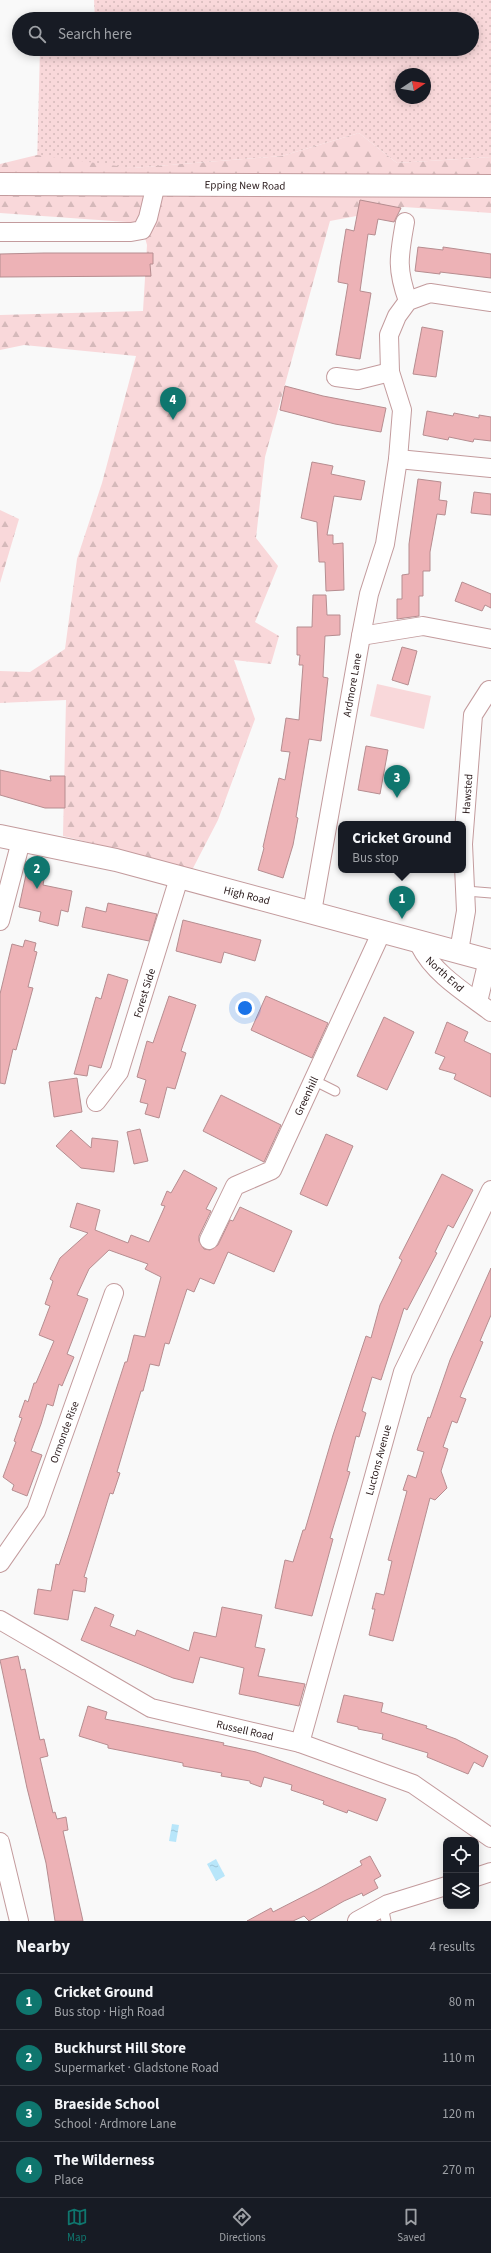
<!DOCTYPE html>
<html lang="en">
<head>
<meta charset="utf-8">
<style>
  :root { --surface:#171b24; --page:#242831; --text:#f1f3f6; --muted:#9ea1a6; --line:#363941; --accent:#0f766e }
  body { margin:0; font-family:"Source Sans 3",sans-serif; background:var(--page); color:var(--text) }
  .controls { position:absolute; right:12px; bottom:12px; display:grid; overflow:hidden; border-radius:8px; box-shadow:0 2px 10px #0003 }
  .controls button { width:36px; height:36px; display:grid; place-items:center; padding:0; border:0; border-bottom:1px solid var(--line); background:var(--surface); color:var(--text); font:20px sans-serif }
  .compass { position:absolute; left:395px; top:68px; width:36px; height:36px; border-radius:50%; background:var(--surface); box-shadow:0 2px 10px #0003; rotate:78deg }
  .you { position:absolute; left:245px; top:1008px; width:14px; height:14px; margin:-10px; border:3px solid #fff; border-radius:50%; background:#1a73e8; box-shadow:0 0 0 6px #1a73e833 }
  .badge { display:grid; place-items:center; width:26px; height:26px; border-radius:50%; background:var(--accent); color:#fff; font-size:13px; font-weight:700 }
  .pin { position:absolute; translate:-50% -33px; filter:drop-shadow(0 1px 2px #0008) }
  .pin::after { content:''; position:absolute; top:21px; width:14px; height:12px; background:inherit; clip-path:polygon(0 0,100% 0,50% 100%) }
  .popup { position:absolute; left:338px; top:821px; width:128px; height:52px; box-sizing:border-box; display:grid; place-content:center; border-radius:8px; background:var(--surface); filter:drop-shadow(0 1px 3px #0005); font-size:13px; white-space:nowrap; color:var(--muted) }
  .popup b { font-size:15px; color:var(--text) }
  .popup::after { content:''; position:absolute; left:50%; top:100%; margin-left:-8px; border:8px solid transparent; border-top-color:var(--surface) }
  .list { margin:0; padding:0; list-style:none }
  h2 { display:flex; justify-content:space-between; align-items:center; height:52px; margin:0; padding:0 16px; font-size:17px }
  h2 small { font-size:13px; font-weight:400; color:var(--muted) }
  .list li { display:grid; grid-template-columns:26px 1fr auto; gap:12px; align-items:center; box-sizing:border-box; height:56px; padding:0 16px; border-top:1px solid var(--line) }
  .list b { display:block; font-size:15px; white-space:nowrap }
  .list p { margin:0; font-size:13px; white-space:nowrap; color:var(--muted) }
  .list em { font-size:13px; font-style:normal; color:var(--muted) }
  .icon { flex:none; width:22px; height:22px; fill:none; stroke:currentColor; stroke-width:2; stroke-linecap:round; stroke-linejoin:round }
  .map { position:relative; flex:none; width:491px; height:1921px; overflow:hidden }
  .search { position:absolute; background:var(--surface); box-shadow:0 2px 10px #0003; left:12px; right:12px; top:12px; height:44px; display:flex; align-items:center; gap:10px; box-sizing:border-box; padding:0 14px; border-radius:22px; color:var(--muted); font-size:15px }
  .sheet { height:276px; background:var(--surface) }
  nav { display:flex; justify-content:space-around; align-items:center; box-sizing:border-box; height:56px; border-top:1px solid var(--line); background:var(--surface); font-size:11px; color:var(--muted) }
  nav a { display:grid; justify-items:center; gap:2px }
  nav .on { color:var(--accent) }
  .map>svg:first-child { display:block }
  .grass { fill:url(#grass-dots); fill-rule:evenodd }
  .forest { fill:url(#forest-firs) }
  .garden { fill:#f9d8da }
  .water { fill:url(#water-ripples) }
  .building { fill:#edb2b6; stroke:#b68d90 }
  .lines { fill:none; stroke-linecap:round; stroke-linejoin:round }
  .service-casing { stroke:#c39b9d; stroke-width:11 }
  .minor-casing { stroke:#c39b9d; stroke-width:20 }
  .primary-casing { stroke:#c39b9d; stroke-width:24 }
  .service { stroke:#fff; stroke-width:9 }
  .minor { stroke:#fff; stroke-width:18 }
  .primary { stroke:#fff; stroke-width:22 }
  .labels { text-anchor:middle; stroke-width:3; stroke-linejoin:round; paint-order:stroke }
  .street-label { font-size:11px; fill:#291a1b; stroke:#fff }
</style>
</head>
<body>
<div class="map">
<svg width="491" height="1921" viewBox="0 0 491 1921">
  <defs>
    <pattern id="grass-dots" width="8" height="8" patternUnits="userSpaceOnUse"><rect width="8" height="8" fill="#f9d8da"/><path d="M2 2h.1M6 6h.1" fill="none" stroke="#d5b9ba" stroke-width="1.8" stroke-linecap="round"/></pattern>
    <pattern id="forest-firs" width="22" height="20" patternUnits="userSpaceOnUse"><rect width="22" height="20" fill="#f9d8da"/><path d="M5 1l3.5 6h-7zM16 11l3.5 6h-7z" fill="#d5b9ba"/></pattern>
    <pattern id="water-ripples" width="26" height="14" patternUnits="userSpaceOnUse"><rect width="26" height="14" fill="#b8e6fa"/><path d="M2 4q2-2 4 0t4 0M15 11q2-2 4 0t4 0" fill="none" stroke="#9ec5d6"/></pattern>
  </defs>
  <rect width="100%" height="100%" fill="#f9f9f9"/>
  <path class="grass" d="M94,0H491V157L397,163L359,133L282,156L133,168L37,165L40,49H472V19H95ZM401,74H425V98H401Z"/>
  <g class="forest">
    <path d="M359,133L397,163L491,157V213L404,207L330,221L265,457L256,538L278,566L255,622L279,636L271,664L234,660L255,719L218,820L191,872L129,852L63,836L66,700L0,703V671L30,672L65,649L77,559L102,483L136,356L24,345L0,350V315L143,311L147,245L141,223L0,213V164L37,155L132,168L282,156Z"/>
    <path d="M0,510L19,519L0,583Z"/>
  </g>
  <path class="garden" d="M377,684L431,696L424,729L370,716Z"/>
  <g class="water">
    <path d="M172,1824L179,1825L176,1842L169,1841Z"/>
    <path d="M216,1859L225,1876L216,1881L207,1864Z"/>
  </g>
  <g class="building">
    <path d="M360,200L401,208L394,222L378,219L375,235L368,234L360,291L371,293L360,359L336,355L348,284L338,282L340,266L346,229L354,231Z"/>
    <path d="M418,247L443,250V247L491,254V278L440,272V274L415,271Z"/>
    <path d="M44,253H153V264H150L151,276L0,277V254Z"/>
    <path d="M422,327L443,331L436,377L413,374Z"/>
    <path d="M285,386L323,396L386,408L381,432L335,424L280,410Z"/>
    <path d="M427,411L453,416L454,413L479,418V415L491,417V441L474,439L473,442L449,437L448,440L423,435Z"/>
    <path d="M312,462L333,466L331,474L365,481L361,500L334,496L327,535H333V544L343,543L344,590L326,591L325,562H319L317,522L301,518Z"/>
    <path d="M418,479L441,482L439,500L447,501L445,515L437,514L430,552V571H423V596H419V616L397,619V599H402V575L409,574V544Z"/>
    <path d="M474,492L491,494V515L471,513Z"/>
    <path d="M462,582L491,594V608L485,605L482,611L455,601Z"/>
    <path d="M313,595H326L327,615H340V635L325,636L323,677L328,678L321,741L309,739L296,817L298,818L293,845L283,878L258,870L264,848L263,847L279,778L285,780L290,752L281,751L286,718L299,720L303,665H299L300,655H297V627H312Z"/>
    <path d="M402,647L417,651L408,685L392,680Z"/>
    <path d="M366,746L388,750L380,794L358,790Z"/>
    <path d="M0,770L51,781L50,776H65V808H45L0,795Z"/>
    <path d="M27,870L45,874L43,885L72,891L68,912L61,910L58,926L39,921L41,912L19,907Z"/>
    <path d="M108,903L157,914L149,941L82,927L86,907L106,912Z"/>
    <path d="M183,920L261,940L255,961L224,952L221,963L176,951Z"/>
    <path d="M25,940L36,943L34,951L37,952L28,987L33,988L16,1050L13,1049L5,1084L0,1083V994L12,944L23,947Z"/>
    <path d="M108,974L128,980L101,1068L89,1065L87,1076L74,1074L96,997L101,999Z"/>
    <path d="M169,996L196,1005L181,1051L186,1053L175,1089L167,1087L159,1118L145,1114L148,1104L140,1102L146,1080L137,1077L147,1041L153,1043Z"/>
    <path d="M266,996L328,1023L312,1058L251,1030Z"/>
    <path d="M384,1017L414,1032L387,1090L357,1076Z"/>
    <path d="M447,1022L468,1032L464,1041L491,1054V1097L454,1079L456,1074L439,1069L445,1057L435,1053Z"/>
    <path d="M77,1078L82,1112L54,1117L49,1082Z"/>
    <path d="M221,1095L281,1125L264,1162L203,1131Z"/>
    <path d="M140,1129L148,1161L134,1164L127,1132Z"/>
    <path d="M71,1130L91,1148L92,1138L118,1141L114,1172L81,1168L56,1146Z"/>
    <path d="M326,1134L353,1146L327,1206L300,1194Z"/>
    <path d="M184,1170L217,1188L206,1209L211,1211L199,1236V1241L204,1249L210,1250L218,1245L230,1220L233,1221L240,1207L292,1231L274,1272L228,1252L214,1284L200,1278L194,1292L187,1289L169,1344L165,1343L159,1366L150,1364L143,1391H141L117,1472L120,1473L113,1494L110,1493L84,1577L87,1578L85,1592L73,1590L68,1620L34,1614L38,1589L51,1591L56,1564L59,1565L69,1535L125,1362H127L134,1335L145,1337L161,1277L145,1269L148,1264L109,1250L89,1269L77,1295L88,1299L67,1354L74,1357L62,1386L59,1384L53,1406L47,1404L41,1424L31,1451L42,1455L27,1496L12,1490L14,1485L3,1477L16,1442L14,1441L22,1418L19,1417L25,1400L28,1402L34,1383H36L54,1341L39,1335L50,1306L45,1304L53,1281L50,1279L60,1258L88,1233L70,1227L77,1203L100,1210L95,1230L128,1243L131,1235L149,1242L165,1206L161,1205L167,1191L171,1193Z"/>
    <path d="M442,1174L473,1190L453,1228L448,1225L435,1252L437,1253L407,1310L404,1308L381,1380L372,1377L362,1411L366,1413L359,1437L356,1436L347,1471L350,1472L330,1538L333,1539L312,1616L275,1608L285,1560L293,1562L303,1530H305L333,1435L366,1336L371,1338L380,1305L402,1260L399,1258Z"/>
    <path d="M491,1268V1315L480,1341L483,1342L460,1397L466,1399L457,1423L452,1421L443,1447L448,1449L441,1471L447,1488L435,1500L430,1498L393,1641L369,1635L375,1609H372L376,1593L384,1595L392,1561L388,1560L407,1491L403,1490L408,1475L416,1478L424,1452L417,1450L428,1417L430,1418L450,1360Z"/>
    <path d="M95,1607L114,1615L110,1626L135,1636L137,1630L189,1651L194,1632L216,1637L222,1607L262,1615L255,1647L265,1649L258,1676L305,1684L299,1706L239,1694L244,1668L200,1657L193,1683L173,1678L81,1640Z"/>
    <path d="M18,1656L21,1670L25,1669L40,1740L44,1739L48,1756L40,1758L53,1813L55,1812L57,1819L66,1817L68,1830L63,1831L83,1921H55L46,1863L27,1788L0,1660Z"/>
    <path d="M344,1695L383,1703L381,1712L427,1726L426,1728L456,1739L488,1756L483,1767L474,1762L468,1774L427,1757L428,1753L382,1739L383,1734L358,1729V1727L337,1722Z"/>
    <path d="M88,1706L107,1712L105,1719L224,1743L223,1745L256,1752L386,1799L377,1821L348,1810L347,1813L323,1804L324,1801L291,1790L292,1785L264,1777L261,1787L250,1783V1781L221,1776L222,1773L183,1766V1763L108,1748V1745L79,1736Z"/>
    <path d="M370,1856L381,1876L374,1880L378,1888L363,1896L362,1893L344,1901L309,1921L304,1916L293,1921H247L271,1908L273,1912L318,1889L362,1865L360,1861Z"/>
  </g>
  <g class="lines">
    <g class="service-casing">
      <g id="service">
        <path d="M466,891L491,893"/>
        <path d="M313,1080L335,1091"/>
        <path d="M383,1906L386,1921"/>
      </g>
    </g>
    <g class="minor-casing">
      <g id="minor">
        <path d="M405,222C399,256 396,268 408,301"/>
        <path d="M0,232H131L142,230L148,218L156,184"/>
        <path d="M336,377L358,380L390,372"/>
        <path d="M398,459L491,468"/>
        <path d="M361,636L423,626L491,639"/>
        <path d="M312,912L361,636L369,594L385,544L398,459L402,410L390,372L389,335L397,316L408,301L430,293L491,302"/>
        <path d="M0,921L21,841"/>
        <path d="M422,942L420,946C434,974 466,993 491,1012"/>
        <path d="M459,951L466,911L463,844L473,715L489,690"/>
        <path d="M478,1002L488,960"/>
        <path d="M96,1102L119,1072L179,878"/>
        <path d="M209,1240L235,1186L272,1170L382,931"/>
        <path d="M0,1563L36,1511L114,1293"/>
        <path d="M0,1620L151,1708L300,1743L413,1784L491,1838"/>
        <path d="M300,1743L403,1372L491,1190"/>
        <path d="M0,1842L19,1921"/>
        <path d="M476,1877L491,1872"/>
        <path d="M357,1921L388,1904L446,1886"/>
      </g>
    </g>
    <g class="primary-casing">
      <g id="primary">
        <path d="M0,184L491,186"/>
        <path d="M0,836L116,860L491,961"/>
      </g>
    </g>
    <use href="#service" class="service"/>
    <use href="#minor" class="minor"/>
    <use href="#primary" class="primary"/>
  </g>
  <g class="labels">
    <g class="street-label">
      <text transform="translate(245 185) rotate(1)" y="4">Epping New Road</text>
      <text transform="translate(352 685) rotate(-80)" y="4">Ardmore Lane</text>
      <text transform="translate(467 794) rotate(-86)" y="4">Hawsted</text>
      <text transform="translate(247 895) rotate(14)" y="4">High Road</text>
      <text transform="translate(445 974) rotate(42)" y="4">North End</text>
      <text transform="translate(144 993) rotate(-73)" y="4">Forest Side</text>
      <text transform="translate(306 1096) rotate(-65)" y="4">Greenhill</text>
      <text transform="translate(64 1432) rotate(-70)" y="4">Ormonde Rise</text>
      <text transform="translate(378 1460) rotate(-75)" y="4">Luctons Avenue</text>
      <text transform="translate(245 1730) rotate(13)" y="4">Russell Road</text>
    </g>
  </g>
</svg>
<div class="controls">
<button><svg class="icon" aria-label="locate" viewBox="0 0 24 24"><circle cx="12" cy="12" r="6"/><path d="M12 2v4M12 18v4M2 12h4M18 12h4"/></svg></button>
<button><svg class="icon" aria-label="layers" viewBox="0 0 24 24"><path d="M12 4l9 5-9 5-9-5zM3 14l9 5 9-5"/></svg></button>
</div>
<svg class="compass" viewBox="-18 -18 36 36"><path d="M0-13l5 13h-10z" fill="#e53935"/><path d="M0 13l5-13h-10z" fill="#9ea1a6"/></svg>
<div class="you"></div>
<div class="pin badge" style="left:402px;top:919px">1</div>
<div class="popup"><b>Cricket Ground</b>Bus stop</div>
<div class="pin badge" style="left:37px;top:889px">2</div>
<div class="pin badge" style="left:397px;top:798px">3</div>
<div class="pin badge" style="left:173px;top:420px">4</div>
<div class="search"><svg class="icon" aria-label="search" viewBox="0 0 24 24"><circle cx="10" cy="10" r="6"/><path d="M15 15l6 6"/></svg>Search here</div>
</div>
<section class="sheet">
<h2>Nearby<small>4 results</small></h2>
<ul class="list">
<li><span class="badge">1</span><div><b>Cricket Ground</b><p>Bus stop · High Road</p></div><em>80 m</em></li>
<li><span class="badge">2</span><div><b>Buckhurst Hill Store</b><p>Supermarket · Gladstone Road</p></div><em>110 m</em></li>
<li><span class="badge">3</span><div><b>Braeside School</b><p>School · Ardmore Lane</p></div><em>120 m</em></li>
<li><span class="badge">4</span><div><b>The Wilderness</b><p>Place</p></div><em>270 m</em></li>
</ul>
</section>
<nav>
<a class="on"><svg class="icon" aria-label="map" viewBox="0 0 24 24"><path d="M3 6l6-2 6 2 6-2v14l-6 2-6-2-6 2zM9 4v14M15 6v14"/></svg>Map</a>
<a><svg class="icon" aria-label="directions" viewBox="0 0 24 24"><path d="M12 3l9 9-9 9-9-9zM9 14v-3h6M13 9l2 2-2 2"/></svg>Directions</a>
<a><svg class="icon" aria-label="saved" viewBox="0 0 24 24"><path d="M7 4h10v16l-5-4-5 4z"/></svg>Saved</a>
</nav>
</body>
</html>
